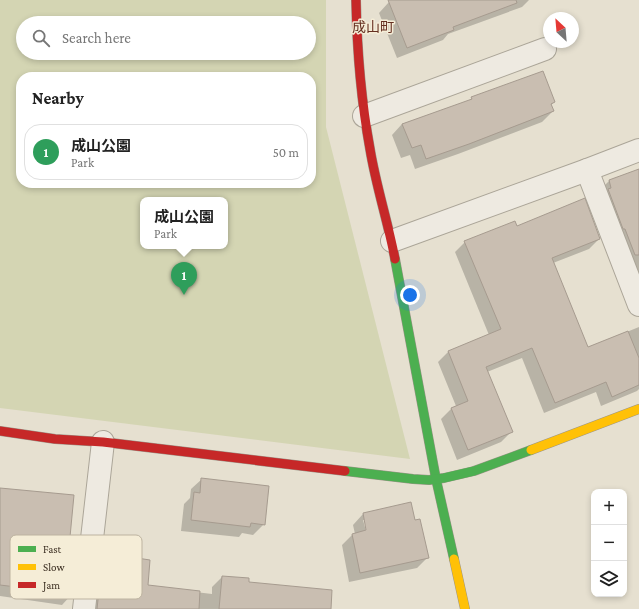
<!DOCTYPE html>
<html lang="en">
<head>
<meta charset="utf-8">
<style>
  :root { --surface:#fff; --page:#f6f6f6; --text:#222; --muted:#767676; --line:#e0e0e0; --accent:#766c5e }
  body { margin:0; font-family:"Crimson Pro","Noto Sans JP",serif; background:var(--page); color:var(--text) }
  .controls { position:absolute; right:12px; bottom:12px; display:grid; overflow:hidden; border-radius:8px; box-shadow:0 2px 6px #0003 }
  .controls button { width:36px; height:36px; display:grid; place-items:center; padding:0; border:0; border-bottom:1px solid var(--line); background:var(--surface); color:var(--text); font:20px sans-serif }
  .compass { position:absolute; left:543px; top:12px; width:36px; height:36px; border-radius:50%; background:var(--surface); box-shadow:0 2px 6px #0003; rotate:334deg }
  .you { position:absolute; left:410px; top:295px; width:14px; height:14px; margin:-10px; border:3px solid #fff; border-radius:50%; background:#1a73e8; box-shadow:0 0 0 6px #1a73e833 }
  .badge { display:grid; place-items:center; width:26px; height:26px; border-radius:50%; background:var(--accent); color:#fff; font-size:13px; font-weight:700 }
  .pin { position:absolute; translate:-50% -33px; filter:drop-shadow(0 1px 2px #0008) }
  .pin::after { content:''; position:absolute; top:21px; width:14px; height:12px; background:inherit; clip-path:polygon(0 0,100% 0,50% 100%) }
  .popup { position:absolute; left:140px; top:197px; width:88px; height:52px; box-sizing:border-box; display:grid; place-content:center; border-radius:8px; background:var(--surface); filter:drop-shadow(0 1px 3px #0005); font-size:13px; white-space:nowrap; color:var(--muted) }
  .popup b { font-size:15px; color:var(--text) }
  .popup::after { content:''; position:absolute; left:50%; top:100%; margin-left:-8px; border:8px solid transparent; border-top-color:var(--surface) }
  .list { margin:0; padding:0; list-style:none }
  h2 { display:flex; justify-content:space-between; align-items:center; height:52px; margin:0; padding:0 16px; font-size:17px }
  h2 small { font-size:13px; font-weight:400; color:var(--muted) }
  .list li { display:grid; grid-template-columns:26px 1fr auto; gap:12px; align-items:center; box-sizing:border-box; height:56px; margin:0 8px 8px; padding:0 8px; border:1px solid var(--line); border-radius:16px }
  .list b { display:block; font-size:15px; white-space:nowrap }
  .list p { margin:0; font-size:13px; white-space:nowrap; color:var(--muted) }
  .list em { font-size:13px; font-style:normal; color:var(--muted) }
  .icon { flex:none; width:22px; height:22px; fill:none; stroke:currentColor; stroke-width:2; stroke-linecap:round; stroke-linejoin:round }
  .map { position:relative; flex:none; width:639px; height:609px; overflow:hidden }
  .search { position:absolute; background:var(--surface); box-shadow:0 2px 6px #0003; left:16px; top:16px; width:300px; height:44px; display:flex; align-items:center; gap:10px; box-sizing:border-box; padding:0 14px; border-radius:22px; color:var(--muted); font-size:15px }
  .panel { position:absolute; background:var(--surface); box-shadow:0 2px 6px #0003; left:16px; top:72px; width:300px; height:116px; border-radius:16px }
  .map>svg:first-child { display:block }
  .green { fill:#d4d5b3; fill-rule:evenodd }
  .shadow { fill:#0003; fill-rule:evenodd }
  .building { fill:#c9beb1; stroke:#a69b8f }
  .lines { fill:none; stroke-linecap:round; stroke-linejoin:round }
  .street-casing { stroke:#aba598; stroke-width:24 }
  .fast-casing { stroke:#9b9488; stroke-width:10 }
  .slow-casing { stroke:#9b9488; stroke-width:10 }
  .jam-casing { stroke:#9b9488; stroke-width:10 }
  .street { stroke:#eeeae1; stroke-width:22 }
  .fast { stroke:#4caf50; stroke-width:9 }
  .slow { stroke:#ffc107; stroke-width:9 }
  .jam { stroke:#c62828; stroke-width:9 }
  .labels { text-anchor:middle; stroke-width:3; stroke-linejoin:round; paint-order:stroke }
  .quarter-label { font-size:14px; fill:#653021; stroke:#f5edd7 }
  .key { fill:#f5edd7; stroke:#bdb3a0; stroke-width:1 }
  .key-label { font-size:11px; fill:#3a2d20 }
</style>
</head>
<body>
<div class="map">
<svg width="639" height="609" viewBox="0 0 639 609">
  <rect width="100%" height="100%" fill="#e6e0d0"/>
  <path class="green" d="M0,0H326V127L410,459L0,408ZM23,23H309V53H23ZM21,77H311V183H21ZM143,200H225V246H143Z"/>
  <g class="shadow">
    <path d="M395,0H529L522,7L448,34L443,40L397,58L379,13L389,2Z"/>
    <path d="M472,98L554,102L550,106L553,111L542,122L458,154L415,169L410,155L401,158L392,135L402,124L468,102Z"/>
    <path d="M639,170V295L599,191L609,181Z"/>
    <path d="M516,227L599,239L589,249L553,263L587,348L639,327V389L637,391L601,406L596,392L544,413L522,358L487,372L512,431L501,442L457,460L441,419L451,409L456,406L438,362L448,352L489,335L455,252L465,242Z"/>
    <path d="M202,479L264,524L253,535L242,533L239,537L181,531L184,504L190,498L191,489Z"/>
    <path d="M0,489L67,559L76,560L72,594L62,605L0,596Z"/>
    <path d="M363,514L414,521L427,558L417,568L349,582L342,545L352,535L355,534L353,525ZM363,520H366L367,535Z"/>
    <path d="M124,557L146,586L212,594V587L222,577L248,583L327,609H88L92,573L102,563L117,564Z"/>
  </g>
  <g class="building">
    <path d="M388,0H516L517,3L453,27L454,30L407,48Z"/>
    <path d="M543,71L555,102L551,104L554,111L469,144L426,159L421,145L412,148L402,124L472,99L471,97Z"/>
    <path d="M639,169V255H635L625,229H623L608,189L611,188L609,180Z"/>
    <path d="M585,198L600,239L552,258L588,347L628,331L639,358V385L612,397L606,382L555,403L532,348L486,367L513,432L468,450L451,408L468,401L448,351L501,329L464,241L515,221L517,226Z"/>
    <path d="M201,478L269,486L265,525L251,523L250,527L191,520L194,492L200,493Z"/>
    <path d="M0,488L74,495L68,558L77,559L73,594L0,585Z"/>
    <path d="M411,502L415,520L420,519L429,558L360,573L352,534L366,530L363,513Z"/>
    <path d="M124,556L150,560L148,585L200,591L199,609H97L102,562L123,564Z"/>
    <path d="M222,576L249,578V582L332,590L331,609H219Z"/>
  </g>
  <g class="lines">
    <g class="street-casing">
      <g id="street">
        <path d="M364,116L545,49"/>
        <path d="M587,170L639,305"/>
        <path d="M392,241L587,170L639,150"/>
        <path d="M84,609L103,442"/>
      </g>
    </g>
    <g class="fast-casing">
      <g id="fast">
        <path d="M395,259L436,479L454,559"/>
        <path d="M345,471L413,479L429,480L444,478L474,471L531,450"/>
      </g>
    </g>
    <g class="slow-casing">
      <g id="slow">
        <path d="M531,450L639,409"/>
        <path d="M454,559L465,609"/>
      </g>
    </g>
    <g class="jam-casing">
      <g id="jam">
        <path d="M356,0C357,50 361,100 370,149C376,186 388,222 395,259"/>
        <path d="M0,431L55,439L103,442L345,471"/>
      </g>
    </g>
    <use href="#street" class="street"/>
    <use href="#fast" class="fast"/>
    <use href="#slow" class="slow"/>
    <use href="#jam" class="jam"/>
  </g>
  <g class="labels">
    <g class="quarter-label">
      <text x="373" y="32">成山町</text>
    </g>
  </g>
  <rect x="10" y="535" width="132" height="64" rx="6" class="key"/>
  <rect x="18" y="546" width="18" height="6" fill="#4caf50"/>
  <rect x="18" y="564" width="18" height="6" fill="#ffc107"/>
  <rect x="18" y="582" width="18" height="6" fill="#c62828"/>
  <g class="key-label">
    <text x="43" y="553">Fast</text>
    <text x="43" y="571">Slow</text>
    <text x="43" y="589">Jam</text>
  </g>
</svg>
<div class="controls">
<button>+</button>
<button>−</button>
<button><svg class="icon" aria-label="layers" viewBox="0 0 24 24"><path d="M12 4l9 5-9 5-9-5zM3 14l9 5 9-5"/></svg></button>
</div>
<svg class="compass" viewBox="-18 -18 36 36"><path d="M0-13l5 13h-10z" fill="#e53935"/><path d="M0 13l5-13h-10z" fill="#767676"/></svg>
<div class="you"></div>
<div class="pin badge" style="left:184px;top:295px;background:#2e9e5b">1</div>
<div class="popup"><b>成山公園</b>Park</div>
<div class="search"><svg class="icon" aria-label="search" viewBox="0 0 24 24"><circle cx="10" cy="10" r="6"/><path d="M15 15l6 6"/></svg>Search here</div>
<section class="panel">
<h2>Nearby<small></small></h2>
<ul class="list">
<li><span class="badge" style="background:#2e9e5b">1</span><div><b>成山公園</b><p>Park</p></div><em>50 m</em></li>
</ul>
</section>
</div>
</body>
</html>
